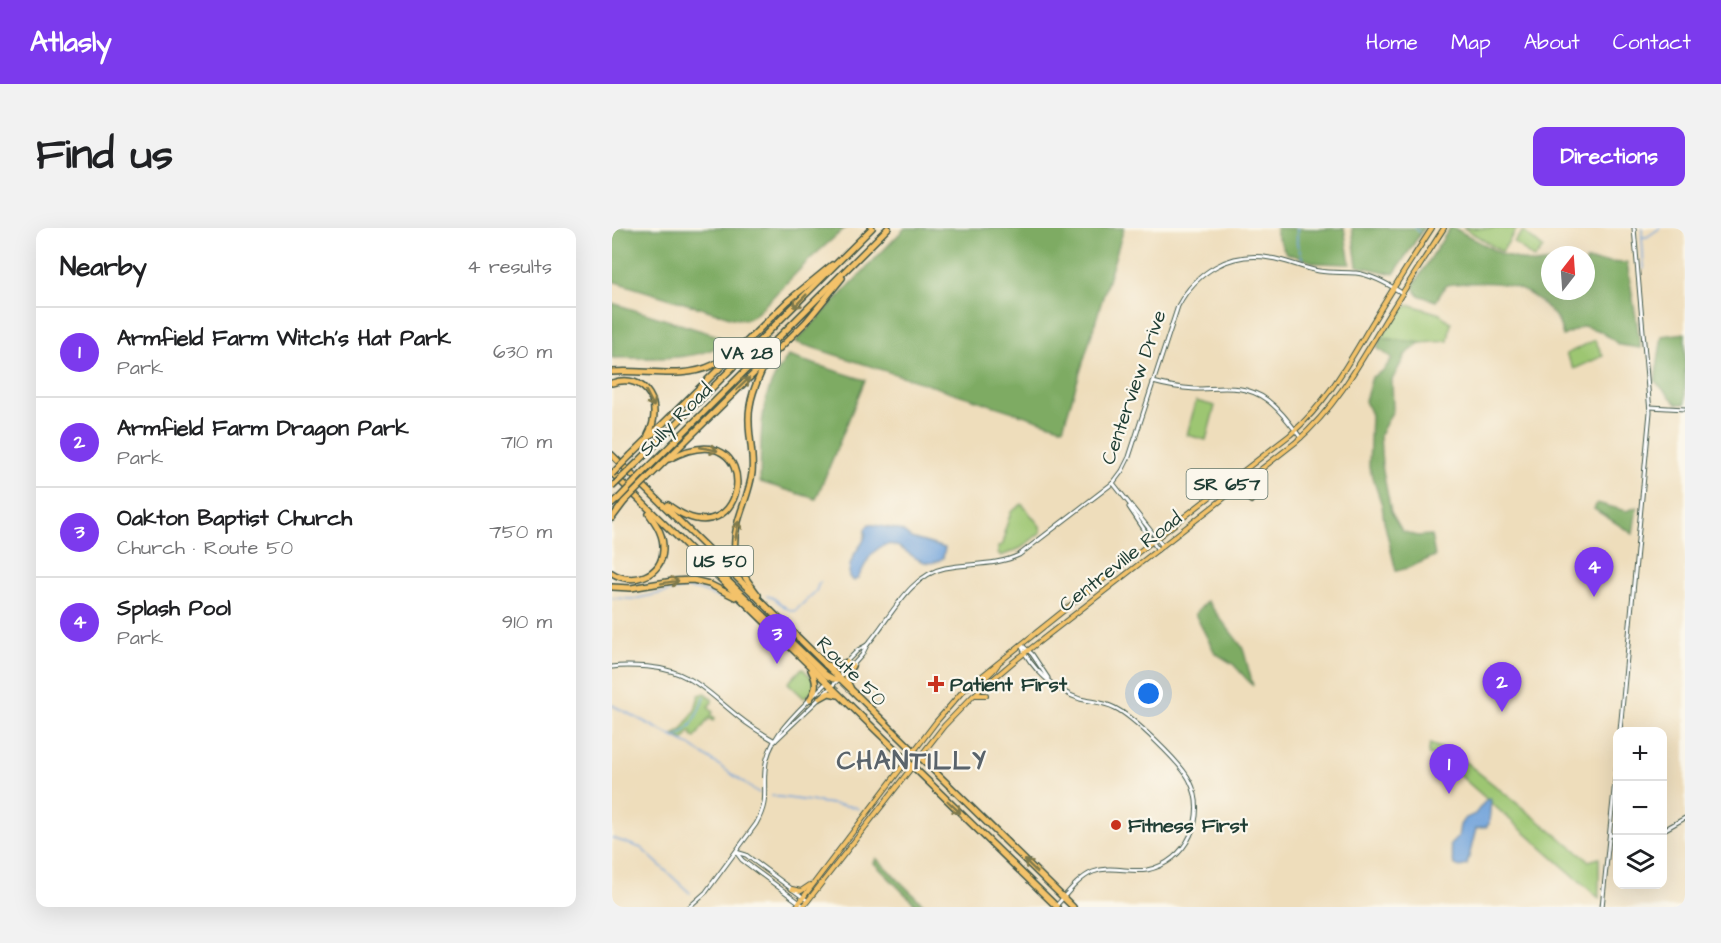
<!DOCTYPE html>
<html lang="en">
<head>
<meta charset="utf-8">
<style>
  :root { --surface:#fff; --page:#f2f2f2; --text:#202124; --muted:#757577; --line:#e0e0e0; --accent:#7c3aed }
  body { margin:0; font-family:"Architects Daughter",sans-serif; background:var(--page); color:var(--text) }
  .controls { position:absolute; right:18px; bottom:18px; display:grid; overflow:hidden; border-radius:12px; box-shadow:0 6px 24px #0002 }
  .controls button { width:54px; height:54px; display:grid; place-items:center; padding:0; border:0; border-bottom:2px solid var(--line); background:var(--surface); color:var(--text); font:30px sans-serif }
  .compass { position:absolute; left:929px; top:18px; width:54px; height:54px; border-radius:50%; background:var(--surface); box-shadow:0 6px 24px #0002; rotate:17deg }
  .you { position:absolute; left:537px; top:466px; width:21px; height:21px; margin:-15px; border:4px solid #fff; border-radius:50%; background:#1a73e8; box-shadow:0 0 0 9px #1a73e833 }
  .badge { display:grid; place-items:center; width:39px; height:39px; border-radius:50%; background:var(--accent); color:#fff; font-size:20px; font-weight:700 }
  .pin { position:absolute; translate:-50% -50px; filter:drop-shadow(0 2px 3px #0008) }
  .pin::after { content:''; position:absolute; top:32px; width:21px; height:18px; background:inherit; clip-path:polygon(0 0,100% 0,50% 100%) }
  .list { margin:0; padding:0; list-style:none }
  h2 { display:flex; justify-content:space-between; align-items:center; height:78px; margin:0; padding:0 24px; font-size:26px }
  h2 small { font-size:20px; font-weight:400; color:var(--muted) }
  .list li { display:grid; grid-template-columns:39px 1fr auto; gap:18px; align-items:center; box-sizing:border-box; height:90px; padding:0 24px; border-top:2px solid var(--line) }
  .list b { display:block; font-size:22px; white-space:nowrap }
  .list p { margin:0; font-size:20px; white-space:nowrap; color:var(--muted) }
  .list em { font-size:20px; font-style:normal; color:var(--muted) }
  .icon { flex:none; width:33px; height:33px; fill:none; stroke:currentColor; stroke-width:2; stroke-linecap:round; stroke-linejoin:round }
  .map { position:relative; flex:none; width:1073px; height:679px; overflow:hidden; border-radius:12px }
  header { display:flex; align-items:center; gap:36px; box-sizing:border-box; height:84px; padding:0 30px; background:var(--accent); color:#fff }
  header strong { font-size:28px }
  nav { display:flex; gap:33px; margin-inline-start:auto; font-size:21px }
  .intro { display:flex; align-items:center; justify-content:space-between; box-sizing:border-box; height:144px; padding:0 36px }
  h1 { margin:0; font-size:42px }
  .button { padding:15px 27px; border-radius:12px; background:var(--accent); color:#fff; font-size:21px; font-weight:700 }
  main { display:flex; gap:36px; padding:0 36px }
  aside { flex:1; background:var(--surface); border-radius:12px; box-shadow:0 6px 24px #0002 }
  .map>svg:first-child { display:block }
  .green { fill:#9dc672; stroke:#5e8253; stroke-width:1.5 }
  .forest { fill:#7eab64; stroke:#4e744c; stroke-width:1.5 }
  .water { fill:#6ea1da; stroke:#466f87; stroke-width:1.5 }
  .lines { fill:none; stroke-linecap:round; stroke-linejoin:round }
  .stream { stroke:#6ea1da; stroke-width:1.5 }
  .minor-casing { stroke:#3e5548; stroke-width:5 }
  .major-casing { stroke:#3e5548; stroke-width:6 }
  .highway-casing { stroke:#3e5548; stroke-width:8 }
  .minor { stroke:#fff; stroke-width:3 }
  .major { stroke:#f3c26a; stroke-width:4 }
  .highway { stroke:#f3c26a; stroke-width:5 }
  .highway-bridge-casing { stroke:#3e5548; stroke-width:8; stroke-linecap:butt }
  .highway-bridge { stroke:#f3c26a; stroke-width:5 }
  .oneway { stroke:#7e794c }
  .poi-dot { fill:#c8321e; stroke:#fbf7ec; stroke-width:2 }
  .labels { text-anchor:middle; stroke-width:4.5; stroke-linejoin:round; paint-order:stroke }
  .shield { fill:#fbf7ec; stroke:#61756b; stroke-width:1.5 }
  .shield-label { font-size:18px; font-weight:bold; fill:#1f3d34 }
  .street-label { font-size:20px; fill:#1f3d34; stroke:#fbf7ec }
  .poi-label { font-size:20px; font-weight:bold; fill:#1f3d34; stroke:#fbf7ec; text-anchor:start }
  .district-label { font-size:26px; font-weight:bold; letter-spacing:1.5px; fill:#59636b; stroke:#fbf7ec }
</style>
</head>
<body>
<header>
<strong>Atlasly</strong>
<nav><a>Home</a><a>Map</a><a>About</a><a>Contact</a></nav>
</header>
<div class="intro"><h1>Find us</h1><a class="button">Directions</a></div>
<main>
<aside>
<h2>Nearby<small>4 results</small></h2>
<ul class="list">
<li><span class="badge">1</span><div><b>Armfield Farm Witch’s Hat Park</b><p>Park</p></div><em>630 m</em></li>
<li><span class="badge">2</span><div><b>Armfield Farm Dragon Park</b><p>Park</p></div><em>710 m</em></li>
<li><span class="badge">3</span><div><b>Oakton Baptist Church</b><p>Church · Route 50</p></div><em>750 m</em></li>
<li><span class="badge">4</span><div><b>Splash Pool</b><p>Park</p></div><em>910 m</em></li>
</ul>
</aside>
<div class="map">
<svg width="1073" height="679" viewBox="0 0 1073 679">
  <rect width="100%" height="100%" fill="#fbf7ec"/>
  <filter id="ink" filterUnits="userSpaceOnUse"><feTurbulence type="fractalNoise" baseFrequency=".0167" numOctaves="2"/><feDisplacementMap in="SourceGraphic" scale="12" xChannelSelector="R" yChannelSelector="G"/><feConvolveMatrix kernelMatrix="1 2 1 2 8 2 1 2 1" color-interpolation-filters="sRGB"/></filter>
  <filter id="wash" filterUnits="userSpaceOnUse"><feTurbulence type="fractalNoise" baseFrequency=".008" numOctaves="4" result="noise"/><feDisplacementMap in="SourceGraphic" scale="24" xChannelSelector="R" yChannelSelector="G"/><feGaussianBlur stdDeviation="1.35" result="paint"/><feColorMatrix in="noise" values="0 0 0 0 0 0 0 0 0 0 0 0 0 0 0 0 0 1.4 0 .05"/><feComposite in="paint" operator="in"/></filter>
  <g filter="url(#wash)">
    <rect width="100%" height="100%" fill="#edb"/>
    <g class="green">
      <path d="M852,0H905L890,24Z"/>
      <path d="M911,3L931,20L922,31L902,14Z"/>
      <path d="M799,77L828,86L839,95L836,113L809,115L769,110L789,80Z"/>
      <path d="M983,112L991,128L962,141L954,126Z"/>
      <path d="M584,173L603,178L594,212L575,207Z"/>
      <path d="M410,276L428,298L429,304L409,320L389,328L386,325V319L391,316L394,305H392L399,284Z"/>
      <path d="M190,440L202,452V462L192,470L176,455Z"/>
      <path d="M93,465L100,471V474L96,479L101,484L99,487L103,490L101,493L97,490L83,510L80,508V505L77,504L72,512L62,507L70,502L83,482L87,467Z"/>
      <path d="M818,516L842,525L977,633L987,630V670L828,530L816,527Z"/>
    </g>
    <g class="forest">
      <path d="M0,0H233L198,31L143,87L133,92L121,90L0,53Z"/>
      <path d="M293,0H512L451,200L183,114Z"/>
      <path d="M664,0L710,1L732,0L738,36L704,35L674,25L664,6Z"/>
      <path d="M740,0H812L782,46L745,38Z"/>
      <path d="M838,0H842L889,26L923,36L938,34V63H974V33L1015,35L1029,120L1008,117L988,103L971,98L951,108C947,91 944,88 932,77C904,50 870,53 834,57L824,73L806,67L801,58Z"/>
      <path d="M0,75L106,108L110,112V116C85,134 31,129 0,130Z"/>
      <path d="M1073,105V176H1065L1043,153L1050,108Z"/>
      <path d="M769,110L809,115L794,126L780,152L781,182L768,207L770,238L779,284L790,303L805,308L819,307L823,328L796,340L784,343L772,293L770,277L757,239L759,187L753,173L760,149L772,142L780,130L765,120Z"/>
      <path d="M176,128L253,152L204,271L148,254C149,224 147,179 161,152C165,144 171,136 176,128Z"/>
      <path d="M985,275L1014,283L1025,279L1021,306L982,281Z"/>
      <path d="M595,373L631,420L641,458L621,436L603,425L583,386Z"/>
      <path d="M264,630L314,679H306L262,635Z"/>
    </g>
    <g class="water">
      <path d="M257,296L284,301L290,303L299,310L333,320L331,330C302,351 288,295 260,326C254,333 251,342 246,350L242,353L237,349C237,342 238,335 241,329C246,318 255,314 253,301Z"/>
      <path d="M879,571L877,596L874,599L864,601L855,637C850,639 847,640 842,636L838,617L846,609L848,597L852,591L863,586L874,572Z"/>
    </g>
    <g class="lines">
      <g class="stream">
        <path d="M685,0V16L691,32"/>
        <path d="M803,0L807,4"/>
        <path d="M1030,0V8"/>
        <path d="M1032,41L1030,9H1035L1048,0"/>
        <path d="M155,368C167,369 171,383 183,383L204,363L207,355L209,354"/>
        <path d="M0,370L22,371L73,360L87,362L108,370L112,369"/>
        <path d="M0,477L79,518L147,565"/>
        <path d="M65,509C86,495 82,489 93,469"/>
        <path d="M160,568L243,579L246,581"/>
        <path d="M0,610L29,620L78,665"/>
      </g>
    </g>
  </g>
  <g filter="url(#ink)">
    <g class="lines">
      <g class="minor-casing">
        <g id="minor">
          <path d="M541,154C555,158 568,160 583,161C608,161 632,155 655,172C669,182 679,197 689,210"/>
          <path d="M1038,179L1073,181"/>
          <path d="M501,255L550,317"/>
          <path d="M517,279L546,322"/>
          <path d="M409,417C418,440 444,463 468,471C480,474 492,474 503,480C520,488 570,536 578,553C596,588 575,634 535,642C517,645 499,637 481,644C466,650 454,667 444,678"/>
          <path d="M411,418L420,426L436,450"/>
          <path d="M235,433L246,422L255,417"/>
          <path d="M240,438L250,427L255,417C278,391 297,347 333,340C358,335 384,338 407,327L501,255L510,243L517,229L566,78C584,44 618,23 658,30C674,32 690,40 707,43C719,45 731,44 744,45C760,47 776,56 790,65"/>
          <path d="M0,439C13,437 24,438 37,439C80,443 96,465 128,490C139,499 151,506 163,513"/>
          <path d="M212,466L235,443"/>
          <path d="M202,467L214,455"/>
          <path d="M1008,503L1038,184L1022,0"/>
          <path d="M163,513L207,471"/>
          <path d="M1050,603L1073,590"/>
          <path d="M998,607L1005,608"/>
          <path d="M124,624L130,632L192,678"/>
          <path d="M124,624L134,627L196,673"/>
          <path d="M77,679L94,664L144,596C157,573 151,565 153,542C155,513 178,491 197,472"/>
          <path d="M990,679L1005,533"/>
        </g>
      </g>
      <g class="major-casing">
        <g id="major">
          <path d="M619,267L631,266L639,273"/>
          <path d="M637,270L634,260L638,252"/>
          <path d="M368,460C369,449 381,446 386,436"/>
          <path d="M364,467H374"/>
          <path d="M180,661L189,663L198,657"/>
          <path d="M184,679L324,494L350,464L475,364L678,207C715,174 734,139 759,97C779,64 799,32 820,0"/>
          <path d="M191,679L332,498L361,468L400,435L684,214C723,180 747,137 773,93C792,62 812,31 832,0"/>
        </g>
      </g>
      <g class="highway-casing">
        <g id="highway">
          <path d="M0,144C32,141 71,152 101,137C107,134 112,130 117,127"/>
          <path d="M0,155C35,144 52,178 36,207"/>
          <path d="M0,227L461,679"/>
          <path d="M19,227L176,73L220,37"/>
          <path d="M26,234L260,0"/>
          <path d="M33,243L276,0"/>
          <path d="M0,245L445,679"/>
          <path d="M38,248L194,94L230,50"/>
          <path d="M0,276L7,270"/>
          <path d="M56,277C139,339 156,179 57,231"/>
          <path d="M0,290L12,274"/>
          <path d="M106,344L115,352L214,447L221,451H227"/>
          <path d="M0,345C20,358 50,348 51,322C52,308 45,297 37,286"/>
          <path d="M0,359L19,360L61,353L81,352L97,356L123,369"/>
          <path d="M146,367C134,351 126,342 123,322C120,295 137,271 140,245C142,228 137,211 137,194C136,173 144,155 153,136"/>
          <path d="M214,437L223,439L235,434"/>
          <path d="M238,459C233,451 234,446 240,438"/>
          <path d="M208,470L217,465L226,467"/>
          <path d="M198,471C205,460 205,454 199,442"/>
        </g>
      </g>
      <use href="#minor" class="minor"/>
      <use href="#major" class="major"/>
      <use href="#highway" class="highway"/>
      <g class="highway-bridge-casing">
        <g id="highway-bridge">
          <path d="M0,246L19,227"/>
          <path d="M0,259L26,234"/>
          <path d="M7,270L33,243"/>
          <path d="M12,274L38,248"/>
        </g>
      </g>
      <use href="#highway-bridge" class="highway-bridge"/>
    </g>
    <defs><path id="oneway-shaft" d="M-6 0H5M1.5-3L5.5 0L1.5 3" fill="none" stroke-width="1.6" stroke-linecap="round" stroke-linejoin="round" transform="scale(1.5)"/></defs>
    <g class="oneway">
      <use href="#oneway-shaft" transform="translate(188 73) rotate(135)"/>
      <use href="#oneway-shaft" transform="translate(131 156) rotate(-44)"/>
      <use href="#oneway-shaft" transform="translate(38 171) rotate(63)"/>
      <use href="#oneway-shaft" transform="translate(97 221) rotate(11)"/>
      <use href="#oneway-shaft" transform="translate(125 302) rotate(-80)"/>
      <use href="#oneway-shaft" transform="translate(58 354) rotate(-9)"/>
      <use href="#oneway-shaft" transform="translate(342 579) rotate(44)"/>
      <use href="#oneway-shaft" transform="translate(419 638) rotate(-136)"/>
    </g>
  </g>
  <g class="poi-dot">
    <path d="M321 447h6v6h6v6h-6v6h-6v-6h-6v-6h6z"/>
    <circle cx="504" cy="597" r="6"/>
  </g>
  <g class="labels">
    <g class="shield">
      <rect x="102" y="110" width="66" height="30" rx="4.5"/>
      <rect x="574.5" y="241" width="81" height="30" rx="4.5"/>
      <rect x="75" y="318" width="66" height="30" rx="4.5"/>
    </g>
    <g class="shield-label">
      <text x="135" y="131">VA 28</text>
      <text x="615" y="262">SR 657</text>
      <text x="108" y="339">US 50</text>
    </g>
    <g class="street-label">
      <text transform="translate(521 159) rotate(-71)" y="7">Centerview Drive</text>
      <text transform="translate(63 191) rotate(-45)" y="7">Sully Road</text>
      <text transform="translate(508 333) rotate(-38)" y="7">Centreville Road</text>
      <text transform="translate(240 443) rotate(45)" y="7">Route 50</text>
    </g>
    <g class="poi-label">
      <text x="338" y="463">Patient First</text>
      <text x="516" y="604">Fitness First</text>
    </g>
    <g class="district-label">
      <text x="300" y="541">CHANTILLY</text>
    </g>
  </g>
</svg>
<div class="controls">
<button>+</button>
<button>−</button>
<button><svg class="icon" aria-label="layers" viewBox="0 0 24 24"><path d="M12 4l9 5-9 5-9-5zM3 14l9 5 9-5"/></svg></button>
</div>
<svg class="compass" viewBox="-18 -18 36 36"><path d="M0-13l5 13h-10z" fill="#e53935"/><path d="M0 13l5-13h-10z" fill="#757577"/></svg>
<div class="you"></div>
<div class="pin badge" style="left:837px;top:566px">1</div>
<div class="pin badge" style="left:890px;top:484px">2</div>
<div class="pin badge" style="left:165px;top:436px">3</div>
<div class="pin badge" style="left:982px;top:369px">4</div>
</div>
</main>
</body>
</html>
